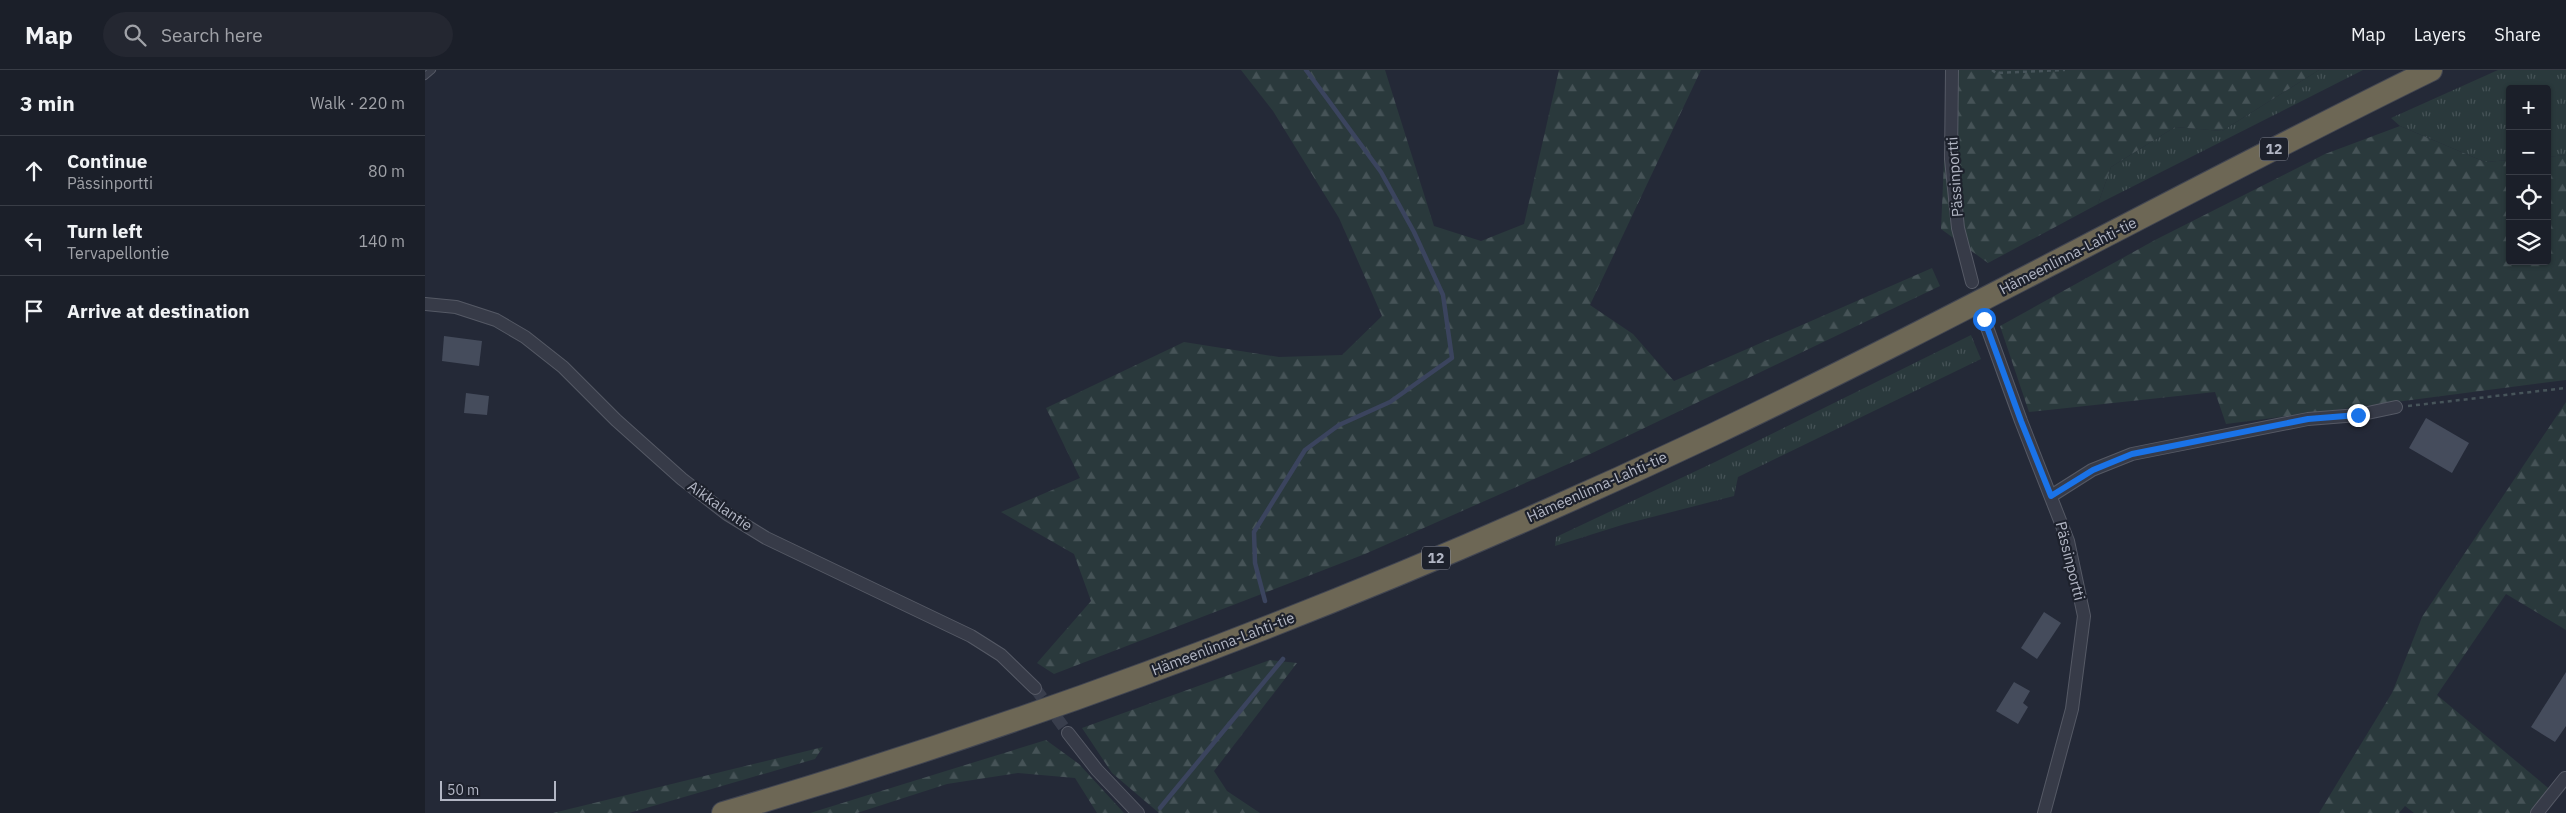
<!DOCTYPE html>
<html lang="en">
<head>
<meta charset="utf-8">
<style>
  :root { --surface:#1b1f29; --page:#242731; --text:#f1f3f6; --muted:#a0a2a8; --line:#393d46 }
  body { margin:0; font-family:"IBM Plex Sans",sans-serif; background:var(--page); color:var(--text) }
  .controls { position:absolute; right:15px; top:15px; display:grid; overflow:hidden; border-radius:5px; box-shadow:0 1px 4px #0004 }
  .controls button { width:45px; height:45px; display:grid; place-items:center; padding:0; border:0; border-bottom:1px solid var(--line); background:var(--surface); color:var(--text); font:25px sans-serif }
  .scale { position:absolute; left:15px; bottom:12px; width:116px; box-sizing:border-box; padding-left:5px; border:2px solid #b2b6c4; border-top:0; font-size:14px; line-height:18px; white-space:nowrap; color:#b2b6c4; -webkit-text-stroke:4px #1d212c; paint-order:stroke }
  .stop { position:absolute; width:15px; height:15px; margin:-11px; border:4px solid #1a73e8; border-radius:50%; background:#fff }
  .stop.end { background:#1a73e8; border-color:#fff; box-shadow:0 1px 5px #0008 }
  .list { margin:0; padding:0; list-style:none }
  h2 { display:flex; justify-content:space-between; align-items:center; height:65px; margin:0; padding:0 20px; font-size:21px }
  h2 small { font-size:16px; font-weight:400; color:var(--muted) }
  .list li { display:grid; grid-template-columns:32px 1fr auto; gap:15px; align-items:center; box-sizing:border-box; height:70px; padding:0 20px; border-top:1px solid var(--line) }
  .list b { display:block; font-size:19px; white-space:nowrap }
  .list p { margin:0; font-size:16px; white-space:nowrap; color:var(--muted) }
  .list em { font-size:16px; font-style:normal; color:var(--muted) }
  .icon { flex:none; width:28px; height:28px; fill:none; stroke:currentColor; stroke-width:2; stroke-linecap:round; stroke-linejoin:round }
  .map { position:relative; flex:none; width:2141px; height:743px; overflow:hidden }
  header { display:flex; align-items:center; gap:30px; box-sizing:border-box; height:70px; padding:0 25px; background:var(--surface); border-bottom:1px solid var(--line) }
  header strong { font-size:24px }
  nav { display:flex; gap:28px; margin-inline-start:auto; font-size:18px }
  .search { width:350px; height:45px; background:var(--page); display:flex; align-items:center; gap:12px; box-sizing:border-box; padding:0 18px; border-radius:28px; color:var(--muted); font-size:19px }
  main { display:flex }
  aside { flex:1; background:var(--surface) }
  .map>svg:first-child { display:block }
  .grass { fill:url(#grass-tufts) }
  .forest { fill:url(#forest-firs) }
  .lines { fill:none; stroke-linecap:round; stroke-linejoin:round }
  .stream { stroke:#3b445e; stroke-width:4.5 }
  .building { fill:#454c5c }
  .street-tunnel { stroke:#393e4c; stroke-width:12; stroke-dasharray:12 6; stroke-linecap:butt }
  .lane-casing { stroke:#555965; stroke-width:8 }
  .street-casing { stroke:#555965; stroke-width:14 }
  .highway-casing { stroke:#424652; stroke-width:24 }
  .path { stroke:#47545a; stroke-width:2.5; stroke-dasharray:4 4; stroke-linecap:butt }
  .lane { stroke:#373b48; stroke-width:6 }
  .street { stroke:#373b48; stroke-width:12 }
  .highway { stroke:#6d6755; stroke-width:22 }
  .route { stroke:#1a73e8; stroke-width:6 }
  .labels { text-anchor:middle; stroke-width:4.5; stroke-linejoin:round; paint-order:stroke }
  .shield { fill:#1d212c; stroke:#858996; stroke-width:1 }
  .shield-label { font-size:14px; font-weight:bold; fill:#b2b6c4 }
  .street-label { font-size:15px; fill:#b2b6c4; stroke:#1d212c }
</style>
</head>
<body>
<header>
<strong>Map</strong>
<div class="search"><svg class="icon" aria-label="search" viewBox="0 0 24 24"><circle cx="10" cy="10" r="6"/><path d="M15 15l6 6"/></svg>Search here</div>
<nav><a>Map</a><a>Layers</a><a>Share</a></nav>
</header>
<main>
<aside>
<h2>3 min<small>Walk · 220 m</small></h2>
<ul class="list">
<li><svg class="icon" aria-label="ahead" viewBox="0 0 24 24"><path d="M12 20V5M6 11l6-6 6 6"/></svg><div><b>Continue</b><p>Pässinportti</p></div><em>80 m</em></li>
<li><svg class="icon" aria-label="left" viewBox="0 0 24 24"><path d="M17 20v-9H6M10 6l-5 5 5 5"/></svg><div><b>Turn left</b><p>Tervapellontie</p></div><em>140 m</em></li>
<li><svg class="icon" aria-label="arrive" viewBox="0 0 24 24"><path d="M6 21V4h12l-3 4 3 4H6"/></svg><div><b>Arrive at destination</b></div></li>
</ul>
</aside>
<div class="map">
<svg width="2141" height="743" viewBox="0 0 2141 743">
  <defs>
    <pattern id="grass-tufts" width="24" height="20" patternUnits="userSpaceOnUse" patternTransform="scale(1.25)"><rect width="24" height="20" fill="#2a393c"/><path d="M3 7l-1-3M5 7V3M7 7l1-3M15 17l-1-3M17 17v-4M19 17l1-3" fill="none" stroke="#465357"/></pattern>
    <pattern id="forest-firs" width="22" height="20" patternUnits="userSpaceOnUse" patternTransform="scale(1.25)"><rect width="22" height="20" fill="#2a393c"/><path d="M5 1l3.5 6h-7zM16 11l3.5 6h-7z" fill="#465357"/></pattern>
  </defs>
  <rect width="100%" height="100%" fill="#242937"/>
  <g class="grass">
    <path d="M1894,0H1938L1673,134L1686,97L1750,57L1797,61Z"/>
    <path d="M2073,0H2141V85L2122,87V19H2085V90L2060,92L1975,56L1966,48Z"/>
    <path d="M1546,265L1556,289L1313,407L1309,426L1200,454L1130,476L1131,467L1290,392Z"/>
  </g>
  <g class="forest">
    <path d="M816,0H960L1009,156L1056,171L1099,154L1134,0H1276L1165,235L1208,264L1249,311L1507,198L1515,216L1159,387L940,484L629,604L612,593L666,531L649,484L576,442L655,408L621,338L759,272L854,287L917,285L957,246L914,148L848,41Z"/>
    <path d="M1523,0H1894L1797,61L1750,57L1686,97L1673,134L1563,193L1516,159Z"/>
    <path d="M1975,56L2060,92L2085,90V191H2122V87L2141,85V310L1801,354L1790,322L1604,342L1575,256L1730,170L1900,84Z"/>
    <path d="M2141,332V560L2081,524L2012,625L2128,722L2114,743H1989L1980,736L1974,743H1894L1967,623L1997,547Z"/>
    <path d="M845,590L872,593L789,701L802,721L835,743H734L687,703L657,658Z"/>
    <path d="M621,670L654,694L699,743H672L650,708L593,703L522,714L432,743H385Z"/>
    <path d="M398,677L390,689L204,743H128Z"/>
  </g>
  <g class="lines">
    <g class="stream">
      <path d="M840,531L830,493L829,462L880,380L914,355L965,332L1027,288L1018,225L989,162L956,102L881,0"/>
      <path d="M735,738L858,589"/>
    </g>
  </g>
  <g class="building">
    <path d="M19,266L57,271L54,296L17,291Z"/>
    <path d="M41,323L64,326L62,345L39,343Z"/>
    <path d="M2001,348L2044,373L2027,403L1984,378Z"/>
    <path d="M1619,542L1636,553L1612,589L1596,578Z"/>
    <path d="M2141,602V656L2130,672L2106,657Z"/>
    <path d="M1589,612L1605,621L1598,633L1603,637L1593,654L1571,641Z"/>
  </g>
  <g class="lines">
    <path class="street-tunnel" d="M610,618L643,663"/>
    <g class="lane-casing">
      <path id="lane" d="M0,6L7,0"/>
    </g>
    <g class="street-casing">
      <g id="street">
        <path d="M1527,0L1526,89L1533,158L1547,212"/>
        <path d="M0,234L31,237L71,250L100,267L138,297L191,350L257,409L302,444L341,468L546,566L576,585L610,618"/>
        <path d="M1559,249L1596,351L1643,471L1659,546L1647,639L1619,743"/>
        <path d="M1626,426L1667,400L1707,384L1883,349L1933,345L1971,337"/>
        <path d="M643,663L672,700L713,743"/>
        <path d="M2112,743L2140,708"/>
      </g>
    </g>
    <g class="highway-casing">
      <path id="highway" d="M298,743C637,644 968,516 1287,365C1530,249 1765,118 2006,0"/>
    </g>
    <g class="path">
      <path d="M1567,0L1571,3L1640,0"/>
      <path d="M1983,336L2141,318"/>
    </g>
    <use href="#lane" class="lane"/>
    <use href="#street" class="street"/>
    <use href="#highway" class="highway"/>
  </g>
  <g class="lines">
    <path class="route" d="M1559,249L1596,351L1626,426L1668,400L1707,384L1883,349L1933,345"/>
  </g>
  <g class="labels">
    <g class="shield">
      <rect x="1835" y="67.5" width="28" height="23" rx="4"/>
      <rect x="997" y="476.5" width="28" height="23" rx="4"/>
    </g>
    <g class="shield-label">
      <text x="1849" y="84">12</text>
      <text x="1011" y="493">12</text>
    </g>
    <g class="street-label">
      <text transform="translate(1530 107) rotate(-94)" y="5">Pässinportti</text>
      <text transform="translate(1643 186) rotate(-27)" y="5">Hämeenlinna-Lahti-tie</text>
      <text transform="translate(1172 417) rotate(-24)" y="5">Hämeenlinna-Lahti-tie</text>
      <text transform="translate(295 436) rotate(35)" y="5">Aikkalantie</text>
      <text transform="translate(1645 491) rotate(76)" y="5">Pässinportti</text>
      <text transform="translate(798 574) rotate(-21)" y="5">Hämeenlinna-Lahti-tie</text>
    </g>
  </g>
</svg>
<div class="controls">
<button>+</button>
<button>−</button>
<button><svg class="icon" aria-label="locate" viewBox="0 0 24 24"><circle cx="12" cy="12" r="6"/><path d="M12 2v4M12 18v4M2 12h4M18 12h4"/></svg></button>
<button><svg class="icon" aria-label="layers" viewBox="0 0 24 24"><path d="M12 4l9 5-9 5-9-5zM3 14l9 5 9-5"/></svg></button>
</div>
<div class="scale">50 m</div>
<div class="stop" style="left:1559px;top:249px"></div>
<div class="stop end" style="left:1933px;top:345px"></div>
</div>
</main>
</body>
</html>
